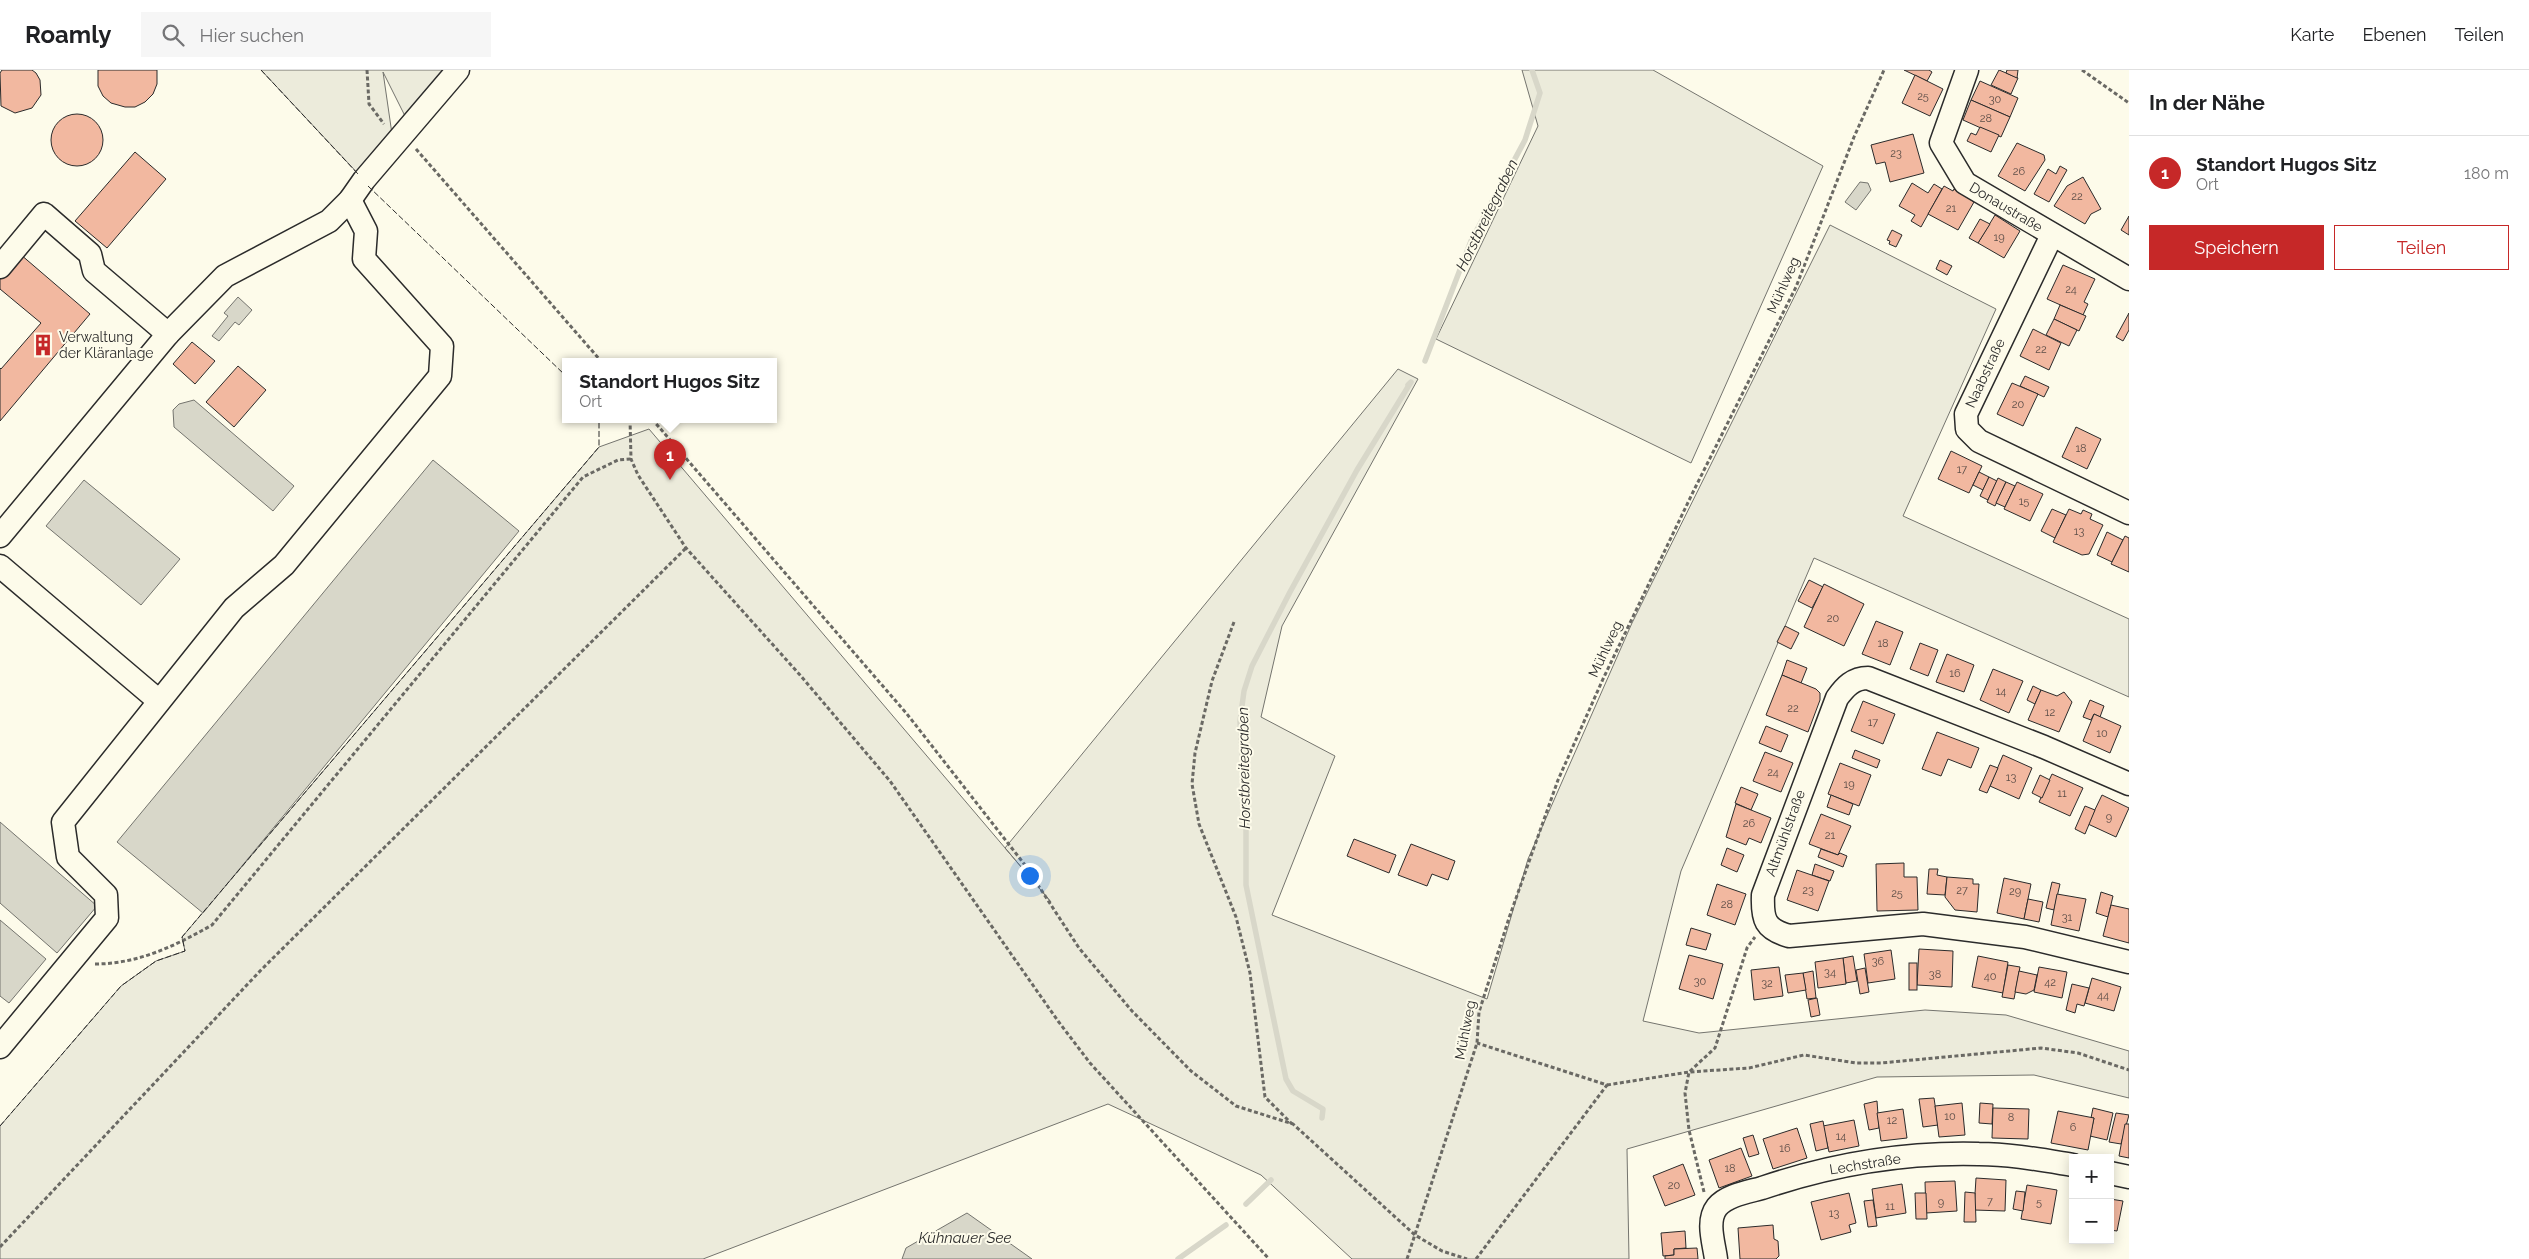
<!DOCTYPE html>
<html lang="de">
<head>
<meta charset="utf-8">
<style>
  :root { --surface:#fff; --page:#f6f6f6; --text:#202124; --muted:#757577; --line:#e0e0e0; --accent:#c62828 }
  body { margin:0; font-family:Raleway,sans-serif; background:var(--page); color:var(--text) }
  .controls { position:absolute; right:15px; bottom:15px; display:grid; overflow:hidden; border-radius:0px; box-shadow:0 2px 12px #0003 }
  .controls button { width:45px; height:45px; display:grid; place-items:center; padding:0; border:0; border-bottom:1px solid var(--line); background:var(--surface); color:var(--text); font:25px sans-serif }
  .you { position:absolute; left:1029px; top:805px; width:18px; height:18px; margin:-12px; border:4px solid #fff; border-radius:50%; background:#1a73e8; box-shadow:0 0 0 8px #1a73e833 }
  .badge { display:grid; place-items:center; width:32px; height:32px; border-radius:50%; background:var(--accent); color:#fff; font-size:16px; font-weight:700 }
  .pin { position:absolute; translate:-50% -41px; filter:drop-shadow(0 1px 2px #0008) }
  .pin::after { content:''; position:absolute; top:26px; width:18px; height:15px; background:inherit; clip-path:polygon(0 0,100% 0,50% 100%) }
  .popup { position:absolute; left:562px; top:288px; width:215px; height:65px; box-sizing:border-box; display:grid; place-content:center; border-radius:0px; background:var(--surface); filter:drop-shadow(0 1px 4px #0005); font-size:16px; white-space:nowrap; color:var(--muted) }
  .popup b { font-size:19px; color:var(--text) }
  .popup::after { content:''; position:absolute; left:50%; top:100%; margin-left:-10px; border:10px solid transparent; border-top-color:var(--surface) }
  .list { margin:0; padding:0; list-style:none }
  h2 { display:flex; justify-content:space-between; align-items:center; height:65px; margin:0; padding:0 20px; font-size:21px }
  h2 small { font-size:16px; font-weight:400; color:var(--muted) }
  .list li { display:grid; grid-template-columns:32px 1fr auto; gap:15px; align-items:center; box-sizing:border-box; height:75px; padding:0 20px; border-top:1px solid var(--line) }
  .list b { display:block; font-size:19px; white-space:nowrap }
  .list p { margin:0; font-size:16px; white-space:nowrap; color:var(--muted) }
  .list em { font-size:16px; font-style:normal; color:var(--muted) }
  .actions { display:flex; gap:10px; padding:15px 20px }
  .actions a { flex:1; padding:11px 0; border:1px solid var(--accent); border-radius:0px; text-align:center; font-size:18px; color:var(--accent) }
  .actions .main { background:var(--accent); color:#fff }
  .icon { flex:none; width:28px; height:28px; fill:none; stroke:currentColor; stroke-width:2; stroke-linecap:round; stroke-linejoin:round }
  .map { position:relative; flex:none; width:2129px; height:1189px; overflow:hidden }
  header { display:flex; align-items:center; gap:30px; box-sizing:border-box; height:70px; padding:0 25px; background:var(--surface); border-bottom:1px solid var(--line) }
  header strong { font-size:24px }
  nav { display:flex; gap:28px; margin-inline-start:auto; font-size:18px }
  .search { width:350px; height:45px; background:var(--page); display:flex; align-items:center; gap:12px; box-sizing:border-box; padding:0 18px; border-radius:0px; color:var(--muted); font-size:19px }
  main { display:flex }
  aside { flex:1; background:var(--surface) }
  .map>svg:first-child { display:block }
  .green { fill:#ecebdb; stroke:#74746e }
  .water { fill:#d8d7c9; stroke:#74746e }
  .lines { fill:none; stroke-linecap:round; stroke-linejoin:round }
  .stream { stroke:#d8d7c9; stroke-width:5.5 }
  .building { fill:#f2b8a0; stroke:#2b2b2b }
  .minor-casing { stroke:#2b2b2b; stroke-width:25 }
  .path { stroke:#6a6964; stroke-width:3; stroke-dasharray:4 2.5; stroke-linecap:butt }
  .minor { stroke:#fdfbea; stroke-width:22 }
  .fence { stroke:#2b2b2b; stroke-width:1; stroke-dasharray:6 2.5; stroke-linecap:butt }
  .labels { text-anchor:middle; stroke-width:4; stroke-linejoin:round; paint-order:stroke }
  .number-label { font-size:11px; fill:#5d4e48 }
  .street-label { font-size:14px; fill:#2b2b2b; stroke:#fdfbea }
  .poi-label { font-size:14px; fill:#2b2b2b; stroke:#fdfbea; text-anchor:start }
  .water-label { font-size:15px; font-style:italic; fill:#2b2b2b; stroke:#fdfbea }
</style>
</head>
<body>
<header>
<strong>Roamly</strong>
<div class="search"><svg class="icon" aria-label="search" viewBox="0 0 24 24"><circle cx="10" cy="10" r="6"/><path d="M15 15l6 6"/></svg>Hier suchen</div>
<nav><a>Karte</a><a>Ebenen</a><a>Teilen</a></nav>
</header>
<main>
<div class="map">
<svg width="2129" height="1189" viewBox="0 0 2129 1189">
  <rect width="100%" height="100%" fill="#fdfbea"/>
  <g class="green">
    <path d="M261,0H446L406,48L383,2L392,64L364,110Z"/>
    <path d="M1522,0H1653L1823,96L1691,393L1436,269L1538,56Z"/>
    <path d="M1830,155L1996,239L1903,446L2129,549V627L1814,488L1681,801L1643,951L1699,963L1925,940L2006,945L2129,981V1028L2034,1005L1877,1007L1627,1079L1629,1189H1352L1261,1105L1108,1034L703,1189H0V1056L121,916L156,891L185,881L182,867L599,377L649,359L1051,832L1005,778L1398,299L1418,309L1282,556L1261,647L1335,686L1272,845L1487,929L1528,789L1632,553Z"/>
  </g>
  <g class="water">
    <path d="M1860,112L1868,113L1871,120L1856,140L1845,132Z"/>
    <path d="M238,227L252,240L239,255L235,252L219,271L212,266L228,246L224,243Z"/>
    <path d="M194,330L294,416L273,441L174,357L173,340L179,334Z"/>
    <path d="M433,390L519,461L203,843L117,772Z"/>
    <path d="M84,410L180,489L141,535L46,456Z"/>
    <path d="M0,752L97,836L57,883L0,833Z"/>
    <path d="M0,850L46,889L9,933L0,926Z"/>
    <path d="M967,1143L1032,1189H902L906,1178Z"/>
  </g>
  <g class="lines">
    <g class="stream">
      <path d="M1425,291L1471,171L1525,70L1540,23L1532,0"/>
      <path d="M1322,1048L1323,1039L1293,1021L1286,1009L1246,815V744L1240,651L1244,621L1252,596L1290,522L1357,400L1411,312L1408,315"/>
      <path d="M1246,1134L1271,1110"/>
      <path d="M1178,1189L1226,1155"/>
    </g>
  </g>
  <g class="building">
    <path d="M2,0H32L36,3L40,10L41,25L32,38L15,43L1,36L0,3Z"/>
    <path d="M98,0H157V14L153,24L145,32L135,37H125L111,33L103,26L98,16Z"/>
    <path d="M1904,0H1929L1932,2L1927,11Z"/>
    <path d="M1999,0L2018,8L2011,24L1991,15Z"/>
    <path d="M2007,0H2018L2017,8L2006,3Z"/>
    <path d="M1915,5L1943,19L1930,46L1902,33Z"/>
    <path d="M1980,11L2018,28L2010,47L1971,30Z"/>
    <path d="M1971,30L2010,47L2001,67L1963,50Z"/>
    <circle cx="77" cy="70" r="26"/>
    <path d="M1980,57L1999,65L1991,82L1967,71L1971,63L1976,65Z"/>
    <path d="M1913,64L1924,103L1890,112L1885,92L1876,94L1871,75Z"/>
    <path d="M2017,73L2044,85L2045,90L2025,121L1998,106Z"/>
    <path d="M135,82L166,109L107,178L75,151Z"/>
    <path d="M2060,96L2067,100L2049,132L2034,124L2048,99L2056,104Z"/>
    <path d="M2083,107L2101,139L2091,144L2085,154L2054,136L2067,116Z"/>
    <path d="M1912,113L1928,123L1934,114L1942,119L1921,157L1911,151L1915,145L1899,136Z"/>
    <path d="M1944,116L1953,121L1954,119L1974,132L1958,160L1928,144Z"/>
    <path d="M1995,145L2020,161L2004,188L1978,173Z"/>
    <path d="M2129,146V165L2121,160Z"/>
    <path d="M1980,149L1990,154L1978,173L1969,168Z"/>
    <path d="M1892,160L1902,165L1896,177L1889,174L1890,171L1887,170Z"/>
    <path d="M20,184L90,244L0,351V298L1,299L41,253L0,219V207Z"/>
    <path d="M1940,190L1952,196L1947,205L1936,199Z"/>
    <path d="M2063,195L2095,209L2084,232L2088,234L2083,245L2047,229Z"/>
    <path d="M2060,235L2086,246L2079,261L2054,249Z"/>
    <path d="M2129,243V260L2123,271L2116,267Z"/>
    <path d="M2054,249L2077,260L2069,276L2046,265Z"/>
    <path d="M2033,259L2061,273L2049,300L2020,286Z"/>
    <path d="M192,272L215,291L195,314L173,294Z"/>
    <path d="M238,296L266,320L234,357L206,332Z"/>
    <path d="M2025,306L2049,317L2044,327L2020,316Z"/>
    <path d="M2012,313L2038,324L2023,356L1997,344Z"/>
    <path d="M2076,357L2101,369L2087,399L2062,387Z"/>
    <path d="M1951,381L1982,396L1969,423L1938,409Z"/>
    <path d="M1979,402L1989,407L1983,420L1973,415Z"/>
    <path d="M1989,407L1997,411L1988,430L1980,426Z"/>
    <path d="M1998,408L2006,412L1995,436L1987,432Z"/>
    <path d="M2006,412L2015,416L2005,437L1996,433Z"/>
    <path d="M2017,412L2043,424L2030,451L2004,439Z"/>
    <path d="M2052,439L2066,445L2055,468L2041,461Z"/>
    <path d="M2069,439L2081,444L2083,440L2092,444L2090,449L2103,455L2089,484L2082,485L2053,472Z"/>
    <path d="M2107,462L2123,470L2112,492L2097,485Z"/>
    <path d="M2125,466L2129,468V502L2111,494Z"/>
    <path d="M1809,510L1823,517L1812,538L1798,531Z"/>
    <path d="M1824,514L1864,534L1844,576L1804,557Z"/>
    <path d="M1876,551L1903,562L1890,595L1862,584Z"/>
    <path d="M1785,556L1799,563L1791,579L1777,572Z"/>
    <path d="M1920,573L1938,580L1928,606L1910,599Z"/>
    <path d="M1947,584L1974,595L1964,622L1936,612Z"/>
    <path d="M1787,590L1807,598L1801,613L1782,605Z"/>
    <path d="M1993,599L2023,611L2009,643L1980,630Z"/>
    <path d="M1782,605L1816,619L1820,623V630L1808,662L1766,645Z"/>
    <path d="M2033,616L2041,620L2035,634L2027,630Z"/>
    <path d="M2041,620L2057,626L2064,622L2072,632L2059,662L2028,650Z"/>
    <path d="M2090,630L2104,636L2100,647L2094,644L2091,650L2083,647Z"/>
    <path d="M1863,631L1895,644L1883,674L1851,661Z"/>
    <path d="M2094,644L2121,656L2110,683L2083,671Z"/>
    <path d="M1766,656L1788,665L1781,682L1759,673Z"/>
    <path d="M1937,662L1979,678L1971,698L1948,689L1941,706L1922,699Z"/>
    <path d="M1855,680L1880,690L1877,698L1852,688Z"/>
    <path d="M1765,682L1793,693L1781,722L1753,711Z"/>
    <path d="M2003,685L2032,698L2019,729L1990,716Z"/>
    <path d="M1840,693L1871,705L1859,736L1828,724Z"/>
    <path d="M1990,695L1998,698L1987,723L1979,720Z"/>
    <path d="M2052,704L2083,718L2070,746L2039,732Z"/>
    <path d="M2040,705L2050,710L2042,728L2032,723Z"/>
    <path d="M1741,717L1758,724L1751,740L1735,733Z"/>
    <path d="M1831,725L1853,734L1849,745L1827,737Z"/>
    <path d="M2102,725L2129,738L2116,767L2088,754Z"/>
    <path d="M1736,734L1771,748L1761,773L1749,768L1746,775L1726,767Z"/>
    <path d="M2085,736L2095,740L2085,764L2075,759Z"/>
    <path d="M1821,744L1851,756L1838,785L1809,774Z"/>
    <path d="M1354,769L1396,785L1389,803L1347,786Z"/>
    <path d="M1411,774L1455,791L1448,810L1432,804L1427,816L1398,805Z"/>
    <path d="M1727,778L1744,785L1737,802L1721,795Z"/>
    <path d="M1821,779L1838,785L1840,783L1847,786L1843,797L1818,787Z"/>
    <path d="M1904,793V807H1917L1918,840L1877,841L1876,794Z"/>
    <path d="M1815,794L1834,801L1830,811L1812,805Z"/>
    <path d="M1929,799H1938L1937,805L1947,807L1945,825L1927,824Z"/>
    <path d="M1797,800L1829,811L1818,841L1787,830Z"/>
    <path d="M1947,807L1973,809V814H1979L1977,842L1955,840L1945,827Z"/>
    <path d="M2004,808L2031,814L2024,849L1997,843Z"/>
    <path d="M2052,812L2060,814L2054,840L2046,838Z"/>
    <path d="M1717,814L1746,824L1735,855L1707,845Z"/>
    <path d="M2101,822L2113,826L2108,847L2096,843Z"/>
    <path d="M2057,824L2086,829L2079,861L2051,855Z"/>
    <path d="M2028,829L2043,832L2039,852L2024,849Z"/>
    <path d="M2111,835L2129,839V873L2103,866Z"/>
    <path d="M1691,858L1711,864L1706,880L1686,875Z"/>
    <path d="M1919,879L1953,881L1952,917L1917,915Z"/>
    <path d="M1891,880L1895,909L1868,913L1864,884Z"/>
    <path d="M1689,885L1723,894L1713,929L1679,919Z"/>
    <path d="M1853,886L1857,911L1846,913L1843,888Z"/>
    <path d="M1978,886L2008,892L2003,923L1972,917Z"/>
    <path d="M1843,888L1846,914L1818,918L1815,892Z"/>
    <rect x="1909" y="893" width="8" height="27"/>
    <path d="M2008,895L2020,897L2014,929L2002,927Z"/>
    <path d="M1779,897L1783,926L1754,930L1751,900Z"/>
    <path d="M2039,897L2067,902L2062,928L2034,922Z"/>
    <path d="M1865,898L1869,922L1860,924L1856,900Z"/>
    <path d="M1813,901L1816,928L1807,929L1803,903Z"/>
    <path d="M2019,901L2037,905L2034,920L2026,924L2015,922Z"/>
    <path d="M1803,903L1806,920L1788,923L1785,905Z"/>
    <path d="M2092,908L2121,917L2114,941L2085,933Z"/>
    <path d="M2072,914L2089,918L2084,936L2077,934L2075,943L2066,940Z"/>
    <path d="M1817,928L1820,945L1811,947L1808,930Z"/>
    <path d="M1934,1028L1938,1055L1923,1057L1919,1029Z"/>
    <path d="M1877,1031L1879,1058L1869,1060L1864,1034Z"/>
    <path d="M1962,1033L1965,1065L1939,1067L1935,1036Z"/>
    <path d="M1980,1033L1993,1034L1992,1054L1979,1053Z"/>
    <path d="M1993,1038L2029,1039L2028,1069L1992,1068Z"/>
    <path d="M2093,1038L2113,1043L2107,1070L2090,1066L2094,1048H2091Z"/>
    <path d="M1903,1039L1907,1068L1881,1071L1877,1043Z"/>
    <path d="M2058,1041L2094,1048L2088,1080L2051,1073Z"/>
    <path d="M2116,1043L2129,1045L2121,1074L2109,1072Z"/>
    <path d="M1854,1050L1859,1076L1829,1082L1823,1056Z"/>
    <path d="M1823,1051L1828,1078L1816,1081L1810,1054Z"/>
    <path d="M2125,1054H2129V1088L2119,1086Z"/>
    <path d="M1797,1058L1807,1088L1773,1099L1763,1069Z"/>
    <path d="M1753,1065L1759,1084L1749,1087L1743,1068Z"/>
    <path d="M1741,1078L1752,1106L1719,1118L1709,1090Z"/>
    <path d="M1683,1094L1695,1125L1665,1136L1653,1106Z"/>
    <path d="M1976,1108L2006,1110L2005,1141L1974,1140Z"/>
    <path d="M1955,1111L1957,1141L1926,1143L1925,1112Z"/>
    <path d="M1902,1114L1906,1143L1876,1148L1872,1119Z"/>
    <path d="M2027,1115L2057,1120L2051,1154L2021,1149Z"/>
    <path d="M2016,1121L2025,1122L2023,1141L2013,1139Z"/>
    <path d="M1965,1122L1975,1123L1976,1152H1964Z"/>
    <path d="M1849,1123L1856,1153L1849,1155L1851,1162L1821,1170L1811,1132Z"/>
    <path d="M1915,1123H1926L1927,1149H1916Z"/>
    <path d="M2110,1129L2123,1131L2117,1161L2110,1160Z"/>
    <path d="M1873,1130L1877,1156L1868,1157L1864,1131Z"/>
    <path d="M1773,1155L1774,1169L1778,1171L1779,1186L1776,1189H1740L1738,1158Z"/>
    <path d="M1685,1161L1686,1178L1674,1179V1185L1663,1186L1661,1163Z"/>
    <path d="M1697,1178L1698,1189H1665V1186L1674,1185V1179Z"/>
  </g>
  <g class="lines">
    <g class="minor-casing">
      <g id="minor">
        <path d="M1967,0L1941,73L1965,113L2129,209"/>
        <path d="M2052,165L1966,344L1967,359L1979,371L2129,443"/>
        <path d="M0,197L44,144L90,184L94,201L168,264"/>
        <path d="M0,466L168,264L225,206L329,151L350,130L364,110L458,0"/>
        <path d="M0,496L159,631"/>
        <path d="M2129,714L2044,677L1868,608C1853,608 1845,617 1837,628L1763,825C1762,850 1765,859 1789,866L1923,854L2025,867L2129,892"/>
        <path d="M0,977L107,848L106,825L68,787L63,752L234,538L284,495L440,306L442,276L364,189L366,161L350,130"/>
        <path d="M2110,1103L2129,1107"/>
        <path d="M1716,1189C1714,1173 1706,1151 1717,1137C1727,1125 1748,1122 1762,1118C1830,1095 1906,1082 1979,1084C2010,1084 2042,1090 2073,1095"/>
      </g>
    </g>
    <g class="path">
      <path d="M367,0L369,34L384,54"/>
      <path d="M2082,0L2129,33"/>
      <path d="M416,79L601,291"/>
      <path d="M630,349L631,389L638,405L686,478L800,605L890,711L1058,951L1090,993L1269,1189"/>
      <path d="M652,349L907,644L1025,795L1079,878L1132,941L1191,1001L1236,1036L1293,1054L1415,1165L1442,1181L1467,1189"/>
      <path d="M1234,552L1212,611L1195,683L1192,714L1199,754L1236,847L1250,903L1265,1027L1292,1054"/>
      <path d="M95,894C138,894 175,876 212,855L583,407L618,390L631,389"/>
      <path d="M1607,1015L1689,1002L1749,998L1804,985L1856,993H1881L2041,978L2078,983L2129,1000"/>
      <path d="M1704,1122L1689,1060L1685,1023L1689,1002L1715,978L1747,878L1755,867"/>
      <path d="M0,1177L261,900L686,478"/>
      <path d="M1407,1189L1477,973L1479,942L1509,848L1558,710L1603,609L1694,420L1796,217L1854,67L1884,0"/>
      <path d="M1476,1189L1607,1015L1477,973"/>
    </g>
    <use href="#minor" class="minor"/>
    <g class="fence">
      <path d="M261,0L358,104"/>
      <path d="M368,116L566,306"/>
      <path d="M0,1056L121,916L156,891L185,881L182,867L599,377V349"/>
    </g>
  </g>
  <defs>
    <g id="building-bare" transform="scale(1.725)"><path d="M-4-6H4V6H1V3H-1V6H-4ZM-2.5-4.3h1.7v1.8h-1.7ZM.8-4.3h1.7v1.8H.8ZM-2.5-1h1.7V.8h-1.7ZM.8-1h1.7V.8H.8Z" fill="#c62828" stroke="#fdfbea" stroke-width="2.5" paint-order="stroke"/></g>
  </defs>
  <g fill-rule="evenodd">
    <use href="#building-bare" x="43" y="275"/>
  </g>
  <g class="labels">
    <g class="number-label">
      <text x="1923" y="30">25</text>
      <text x="1995" y="33">30</text>
      <text x="1986" y="52">28</text>
      <text x="1896" y="87">23</text>
      <text x="2019" y="105">26</text>
      <text x="2077" y="130">22</text>
      <text x="1951" y="142">21</text>
      <text x="1999" y="171">19</text>
      <text x="2071" y="223">24</text>
      <text x="2041" y="283">22</text>
      <text x="2018" y="338">20</text>
      <text x="2081" y="382">18</text>
      <text x="1962" y="403">17</text>
      <text x="2024" y="435">15</text>
      <text x="2079" y="465">13</text>
      <text x="1833" y="552">20</text>
      <text x="1883" y="577">18</text>
      <text x="1955" y="607">16</text>
      <text x="2001" y="625">14</text>
      <text x="1793" y="642">22</text>
      <text x="2050" y="646">12</text>
      <text x="1873" y="656">17</text>
      <text x="2102" y="667">10</text>
      <text x="1773" y="706">24</text>
      <text x="2011" y="711">13</text>
      <text x="1849" y="718">19</text>
      <text x="2062" y="727">11</text>
      <text x="2109" y="751">9</text>
      <text x="1749" y="757">26</text>
      <text x="1830" y="769">21</text>
      <text x="1808" y="824">23</text>
      <text x="1962" y="824">27</text>
      <text x="2015" y="825">29</text>
      <text x="1897" y="827">25</text>
      <text x="1727" y="838">28</text>
      <text x="2067" y="851">31</text>
      <text x="1878" y="895">36</text>
      <text x="1830" y="906">34</text>
      <text x="1935" y="908">38</text>
      <text x="1990" y="910">40</text>
      <text x="1700" y="915">30</text>
      <text x="2050" y="916">42</text>
      <text x="1767" y="917">32</text>
      <text x="2103" y="929">44</text>
      <text x="1950" y="1050">10</text>
      <text x="2011" y="1051">8</text>
      <text x="1892" y="1054">12</text>
      <text x="2073" y="1061">6</text>
      <text x="1841" y="1070">14</text>
      <text x="1785" y="1082">16</text>
      <text x="1730" y="1102">18</text>
      <text x="1674" y="1119">20</text>
      <text x="1990" y="1135">7</text>
      <text x="1941" y="1136">9</text>
      <text x="2039" y="1136">5</text>
      <text x="1890" y="1140">11</text>
      <text x="1834" y="1147">13</text>
    </g>
    <g class="street-label">
      <text transform="translate(2006 137) rotate(31)" y="5">Donaustraße</text>
      <text transform="translate(1783 215) rotate(-66)" y="5">Mühlweg</text>
      <text transform="translate(1985 303) rotate(-65)" y="5">Naabstraße</text>
      <text transform="translate(1605 579) rotate(-65)" y="5">Mühlweg</text>
      <text transform="translate(1785 763) rotate(-70)" y="5">Altmühlstraße</text>
      <text transform="translate(1465 960) rotate(-79)" y="5">Mühlweg</text>
      <text transform="translate(1865 1094) rotate(-9)" y="5">Lechstraße</text>
    </g>
    <g class="poi-label">
      <text x="59" y="272">Verwaltung<tspan x="59" dy="16">der Kläranlage</tspan></text>
    </g>
    <g class="water-label">
      <text transform="translate(1487 145) rotate(-64)" y="5">Horstbreitegraben</text>
      <text transform="translate(1244 698) rotate(-91)" y="5">Horstbreitegraben</text>
      <text x="965" y="1173">Kühnauer See</text>
    </g>
  </g>
</svg>
<div class="controls">
<button>+</button>
<button>−</button>
</div>
<div class="you"></div>
<div class="pin badge" style="left:670px;top:410px">1</div>
<div class="popup"><b>Standort Hugos Sitz</b>Ort</div>
</div>
<aside>
<h2>In der Nähe<small></small></h2>
<ul class="list">
<li><span class="badge">1</span><div><b>Standort Hugos Sitz</b><p>Ort</p></div><em>180 m</em></li>
</ul>
<div class="actions"><a class="main">Speichern</a><a>Teilen</a></div>
</aside>
</main>
</body>
</html>
